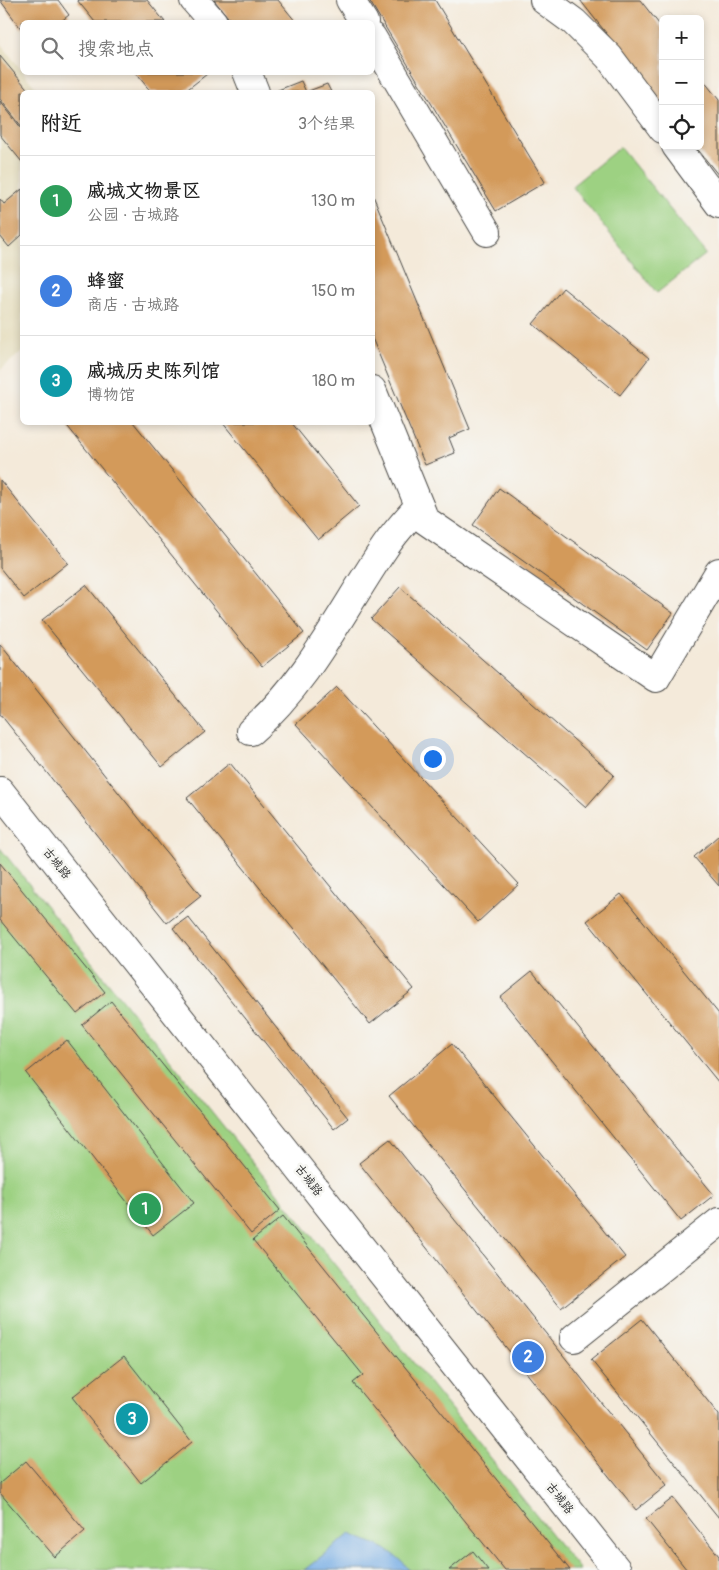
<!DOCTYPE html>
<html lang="zh">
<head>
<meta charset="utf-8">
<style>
  :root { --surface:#fff; --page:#f2f2f2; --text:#222; --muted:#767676; --line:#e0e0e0; --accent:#c8321e }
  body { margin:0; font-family:Pangolin,"LXGW WenKai TC",sans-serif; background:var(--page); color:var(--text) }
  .controls { position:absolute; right:15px; top:15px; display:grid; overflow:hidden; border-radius:8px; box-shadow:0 2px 8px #0003 }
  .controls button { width:45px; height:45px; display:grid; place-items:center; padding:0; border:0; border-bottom:1px solid var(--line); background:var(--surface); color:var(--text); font:25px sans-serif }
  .you { position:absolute; left:432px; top:758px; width:18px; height:18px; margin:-12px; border:4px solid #fff; border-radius:50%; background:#1a73e8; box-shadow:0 0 0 8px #1a73e833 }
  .badge { display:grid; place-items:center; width:32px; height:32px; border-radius:50%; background:var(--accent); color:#fff; font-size:16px; font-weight:700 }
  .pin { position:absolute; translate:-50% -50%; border:2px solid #fff; box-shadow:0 1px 5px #0006 }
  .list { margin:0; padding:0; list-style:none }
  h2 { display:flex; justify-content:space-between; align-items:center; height:65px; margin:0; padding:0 20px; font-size:21px }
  h2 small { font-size:16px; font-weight:400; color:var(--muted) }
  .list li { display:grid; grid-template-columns:32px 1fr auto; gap:15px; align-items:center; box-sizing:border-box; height:90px; padding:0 20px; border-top:1px solid var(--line) }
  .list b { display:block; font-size:19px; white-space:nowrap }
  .list p { margin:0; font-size:16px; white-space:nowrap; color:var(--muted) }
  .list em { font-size:16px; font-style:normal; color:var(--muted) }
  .icon { flex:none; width:28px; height:28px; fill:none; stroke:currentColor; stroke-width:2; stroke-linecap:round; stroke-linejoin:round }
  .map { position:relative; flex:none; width:719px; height:1570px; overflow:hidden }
  .search { position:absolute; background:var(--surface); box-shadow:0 2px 8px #0003; left:20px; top:20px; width:355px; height:55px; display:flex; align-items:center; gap:12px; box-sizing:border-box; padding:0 18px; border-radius:8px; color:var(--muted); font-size:19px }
  .panel { position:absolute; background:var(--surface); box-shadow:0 2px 8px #0003; left:20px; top:90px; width:355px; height:335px; border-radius:8px }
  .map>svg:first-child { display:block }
  .built { fill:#e4dbba }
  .green { fill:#9dd182; stroke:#647e56 }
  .water { fill:#76ace4; stroke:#506c88 }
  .building { fill:#d39a5a }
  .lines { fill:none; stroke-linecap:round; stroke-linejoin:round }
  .minor-casing { stroke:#494845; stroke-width:30 }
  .minor { stroke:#fff; stroke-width:28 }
  .labels { text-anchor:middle; stroke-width:5; stroke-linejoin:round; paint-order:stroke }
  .street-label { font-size:12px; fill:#2b2b2b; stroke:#f6f6f2 }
</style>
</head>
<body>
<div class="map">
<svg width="719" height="1570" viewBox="0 0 719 1570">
  <rect width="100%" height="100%" fill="#f6f6f2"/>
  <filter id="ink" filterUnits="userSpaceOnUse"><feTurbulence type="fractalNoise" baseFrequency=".02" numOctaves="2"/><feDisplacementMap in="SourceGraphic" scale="10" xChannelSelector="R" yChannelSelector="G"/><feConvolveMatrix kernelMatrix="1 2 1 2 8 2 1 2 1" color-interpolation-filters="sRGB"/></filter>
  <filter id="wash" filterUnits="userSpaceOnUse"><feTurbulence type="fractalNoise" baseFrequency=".0096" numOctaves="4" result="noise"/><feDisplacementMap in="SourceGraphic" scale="20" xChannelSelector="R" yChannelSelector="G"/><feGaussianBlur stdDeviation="1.12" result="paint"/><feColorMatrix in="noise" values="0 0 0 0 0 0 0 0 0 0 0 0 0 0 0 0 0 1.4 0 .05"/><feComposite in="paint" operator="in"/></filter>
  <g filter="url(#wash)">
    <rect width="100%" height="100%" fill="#f4eada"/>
    <path class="built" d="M0,43L39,92H22V352L0,370Z"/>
    <g class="green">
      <path d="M620,147L706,254L657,293L572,186Z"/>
      <path d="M0,848L580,1570H0Z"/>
    </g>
    <path class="water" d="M350,1534C372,1543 396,1550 409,1570H304Z"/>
    <g id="blocks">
      <g class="building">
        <path d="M0,0H58L69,15L60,22H22V30Z"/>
        <path d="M77,0H147L165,22H95Z"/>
        <path d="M214,0H278L296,22H232Z"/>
        <path d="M369,0H435L545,182L496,211Z"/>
        <path d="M580,0H640L663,29V105Z"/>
        <path d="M0,56L30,92H22V127L0,99Z"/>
        <path d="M135,72H205L207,74L184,92H151Z"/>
        <path d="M700,76L719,100V176L695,146H700Z"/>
        <path d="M301,81L306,92L327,84L331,92H273Z"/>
        <path d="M0,101L22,129V162L0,135Z"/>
        <path d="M22,189V235L9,247L0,236V199L4,204Z"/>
        <path d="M372,193L470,429L449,438L455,453L425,465L372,338Z"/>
        <path d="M563,288L649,358L620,395L533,324Z"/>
        <path d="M64,422H133L304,633L262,667Z"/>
        <path d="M222,422H291L359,506L318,540Z"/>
        <path d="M0,480L68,563L24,598L0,568Z"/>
        <path d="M499,488L673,613L647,650L473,525Z"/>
        <path d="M86,585L205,732L162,767L42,620Z"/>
        <path d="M400,587L614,775L586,807L371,619Z"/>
        <path d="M0,644L201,896L167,923L0,714Z"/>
        <path d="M337,687L519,884L478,922L296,724Z"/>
        <path d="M230,763L414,989L370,1024L187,798Z"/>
        <path d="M719,835V886L694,857Z"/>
        <path d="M0,863L105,992L77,1014L0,920Z"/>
        <path d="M621,894L719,1014V1083L587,921Z"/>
        <path d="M188,917L348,1118L334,1129L173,928Z"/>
        <path d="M532,971L714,1195L681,1221L500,997Z"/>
        <path d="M111,1001L280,1210L251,1234L82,1025Z"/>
        <path d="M67,1040L194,1203L153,1235L26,1073Z"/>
        <path d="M452,1044L625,1257L561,1308L389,1096Z"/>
        <path d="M390,1139L667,1485L636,1510L359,1163Z"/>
        <path d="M283,1216L392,1351L570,1570H505L353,1383L363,1375L253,1240Z"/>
        <path d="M642,1319L719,1415V1518L591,1360Z"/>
        <path d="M124,1356L192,1442L141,1483L72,1397Z"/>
        <path d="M26,1461L85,1531L55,1557L0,1493V1483Z"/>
        <path d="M673,1498L719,1556V1570H687L646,1519Z"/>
        <path d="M473,1551L488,1570H449Z"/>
      </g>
    </g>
  </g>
  <g filter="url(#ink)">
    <use href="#blocks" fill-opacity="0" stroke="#494845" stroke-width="1"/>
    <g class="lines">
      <g class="minor-casing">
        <g id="minor">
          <path d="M194,0L213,22"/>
          <path d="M350,0L364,22"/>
          <path d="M544,0L574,22L609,57L663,129"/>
          <path d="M372,37L487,232"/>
          <path d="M247,72L255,92"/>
          <path d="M676,146L719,204"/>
          <path d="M372,390L425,520L656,678L719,572"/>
          <path d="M251,731C309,681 342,610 385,547C395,532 407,519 419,506"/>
          <path d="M0,791L617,1570"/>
          <path d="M574,1338L719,1222"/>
        </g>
      </g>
      <use href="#minor" class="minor"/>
    </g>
  </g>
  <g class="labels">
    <g class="street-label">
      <text transform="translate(57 863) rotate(51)" y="4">古城路</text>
      <text transform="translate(309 1180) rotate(52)" y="4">古城路</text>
      <text transform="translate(560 1498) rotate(52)" y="4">古城路</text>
    </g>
  </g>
</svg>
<div class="controls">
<button>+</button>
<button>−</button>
<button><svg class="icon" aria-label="locate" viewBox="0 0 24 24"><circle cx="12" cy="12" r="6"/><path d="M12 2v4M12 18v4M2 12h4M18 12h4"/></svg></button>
</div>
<div class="you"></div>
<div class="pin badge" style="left:145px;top:1209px;background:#2e9e5b">1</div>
<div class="pin badge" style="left:528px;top:1357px;background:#3f7fe0">2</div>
<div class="pin badge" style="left:132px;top:1419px;background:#0f9aa8">3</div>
<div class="search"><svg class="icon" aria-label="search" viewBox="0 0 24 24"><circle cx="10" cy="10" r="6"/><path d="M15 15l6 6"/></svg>搜索地点</div>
<section class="panel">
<h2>附近<small>3个结果</small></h2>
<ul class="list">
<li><span class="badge" style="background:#2e9e5b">1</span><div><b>戚城文物景区</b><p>公园 · 古城路</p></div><em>130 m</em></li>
<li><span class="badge" style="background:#3f7fe0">2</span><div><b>蜂蜜</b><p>商店 · 古城路</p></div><em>150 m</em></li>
<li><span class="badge" style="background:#0f9aa8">3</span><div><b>戚城历史陈列馆</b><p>博物馆</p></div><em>180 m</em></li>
</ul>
</section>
</div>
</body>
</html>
